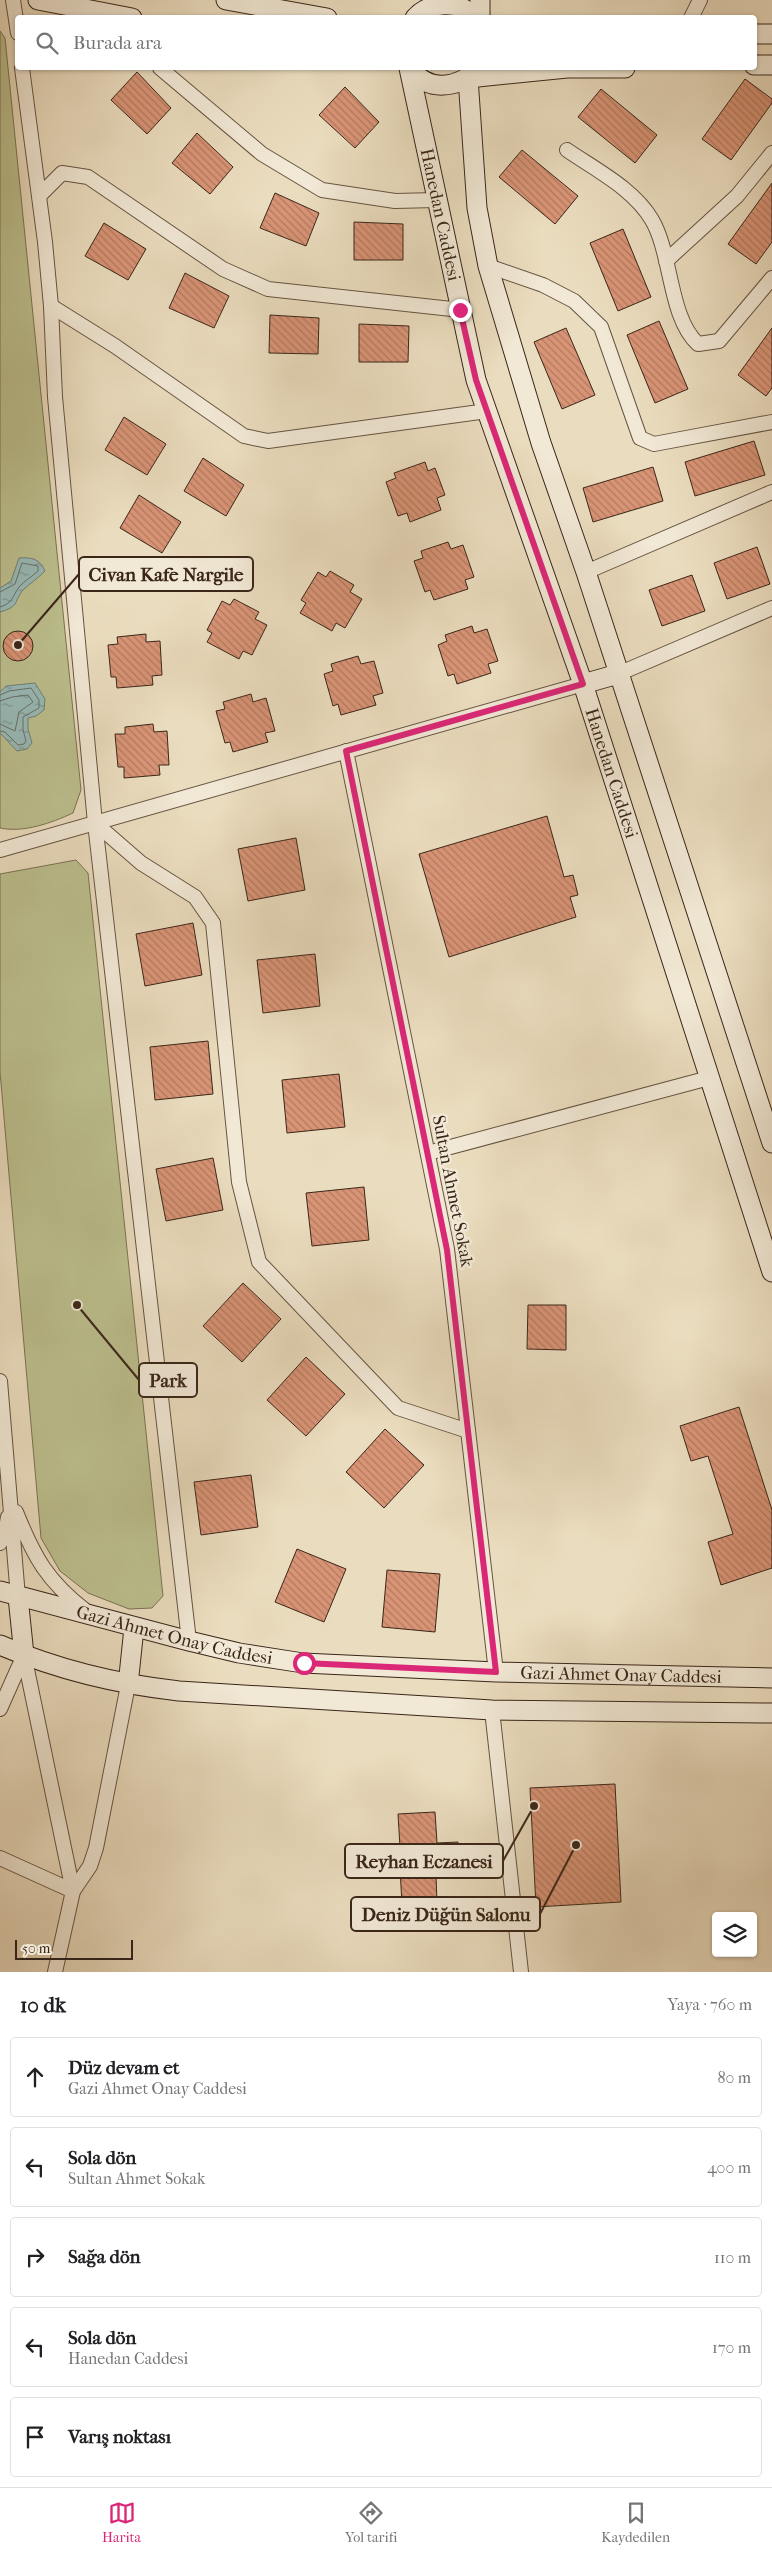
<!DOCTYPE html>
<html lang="tr">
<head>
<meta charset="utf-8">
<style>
  :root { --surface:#fff; --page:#f2f2f2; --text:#202124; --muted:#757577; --line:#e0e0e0; --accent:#db2777 }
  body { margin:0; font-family:"IM FELL French Canon",serif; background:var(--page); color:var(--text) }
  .controls { position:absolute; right:15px; bottom:15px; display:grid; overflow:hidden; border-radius:5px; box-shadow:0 1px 4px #0004 }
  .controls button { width:45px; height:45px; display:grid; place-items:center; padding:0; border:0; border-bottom:1px solid var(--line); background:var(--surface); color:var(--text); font:25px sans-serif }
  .scale { position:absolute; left:15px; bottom:12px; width:118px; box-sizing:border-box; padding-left:5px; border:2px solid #3a2619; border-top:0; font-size:14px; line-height:18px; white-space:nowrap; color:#3a2619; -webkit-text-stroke:4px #f1e8d5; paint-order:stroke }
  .stop { position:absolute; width:15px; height:15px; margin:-11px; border:4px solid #db2777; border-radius:50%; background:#fff }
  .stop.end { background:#db2777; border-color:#fff; box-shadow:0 1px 5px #0008 }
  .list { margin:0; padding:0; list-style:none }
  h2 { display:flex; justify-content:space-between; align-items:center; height:65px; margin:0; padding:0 20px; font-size:21px }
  h2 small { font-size:16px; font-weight:400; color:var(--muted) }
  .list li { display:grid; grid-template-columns:32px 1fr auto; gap:15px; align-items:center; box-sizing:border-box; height:80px; margin:0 10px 10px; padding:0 10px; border:1px solid var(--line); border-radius:5px }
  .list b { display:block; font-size:19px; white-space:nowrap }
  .list p { margin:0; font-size:16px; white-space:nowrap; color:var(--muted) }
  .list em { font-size:16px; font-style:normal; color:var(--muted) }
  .icon { flex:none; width:28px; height:28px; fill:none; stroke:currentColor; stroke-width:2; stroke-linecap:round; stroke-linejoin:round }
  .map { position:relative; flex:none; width:772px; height:1972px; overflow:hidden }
  .search { position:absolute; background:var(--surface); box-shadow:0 1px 4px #0004; left:15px; right:15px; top:15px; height:55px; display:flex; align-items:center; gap:12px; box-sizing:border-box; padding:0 18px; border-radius:5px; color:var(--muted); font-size:19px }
  .sheet { height:515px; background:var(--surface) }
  nav { display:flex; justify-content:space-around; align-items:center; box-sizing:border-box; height:70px; border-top:1px solid var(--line); background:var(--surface); font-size:14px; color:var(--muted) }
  nav a { display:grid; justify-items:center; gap:2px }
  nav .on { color:var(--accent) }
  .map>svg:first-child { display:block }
  .green { fill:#bcbf8e; stroke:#7b7254 }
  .water { fill:url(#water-ripples); stroke:#727f78 }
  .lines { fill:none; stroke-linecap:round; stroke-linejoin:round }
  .shore { stroke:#697068; stroke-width:1 }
  .building { fill:url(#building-back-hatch); stroke:#3a2619 }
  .street-casing { stroke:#665442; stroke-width:16 }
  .secondary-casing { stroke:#3a2619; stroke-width:21 }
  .street { stroke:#f1e8d5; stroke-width:14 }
  .secondary { stroke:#f1e8d5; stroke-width:19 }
  .route { stroke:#db2777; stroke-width:6 }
  .labels { text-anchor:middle; stroke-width:5; stroke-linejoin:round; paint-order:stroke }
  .street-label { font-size:18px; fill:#3a2619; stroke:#f1e8d5 }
  .leader { fill:none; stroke:#3a2619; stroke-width:2 }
  .callout-dot { fill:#3a2619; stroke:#f1e8d5; stroke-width:2 }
  .callout { fill:#f1e8d5; stroke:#3a2619; stroke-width:2 }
  .callout-label { font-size:19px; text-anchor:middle; font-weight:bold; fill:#3a2619 }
</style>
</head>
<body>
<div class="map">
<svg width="772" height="1972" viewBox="0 0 772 1972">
  <defs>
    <pattern id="water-ripples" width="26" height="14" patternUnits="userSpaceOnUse" patternTransform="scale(1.25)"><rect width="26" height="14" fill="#98bab7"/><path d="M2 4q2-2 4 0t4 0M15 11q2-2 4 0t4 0" fill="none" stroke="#7d9794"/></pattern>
    <pattern id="building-back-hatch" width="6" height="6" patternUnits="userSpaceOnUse" patternTransform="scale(1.25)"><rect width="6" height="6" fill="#d99476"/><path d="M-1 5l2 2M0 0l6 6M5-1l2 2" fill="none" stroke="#b17960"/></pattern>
  </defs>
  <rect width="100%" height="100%" fill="#eadcbe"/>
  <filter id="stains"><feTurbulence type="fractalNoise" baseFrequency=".004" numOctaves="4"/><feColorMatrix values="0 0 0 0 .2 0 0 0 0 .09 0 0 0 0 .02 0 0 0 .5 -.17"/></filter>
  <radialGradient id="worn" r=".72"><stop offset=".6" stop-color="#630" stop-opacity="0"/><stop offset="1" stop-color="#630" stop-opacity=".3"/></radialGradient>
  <g class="green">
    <path d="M0,31L5,38L81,790L73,813C51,823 24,833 0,828Z"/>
    <path d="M76,860L88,873L163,1596L152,1608L129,1609L88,1593L60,1571L41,1538L0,1072V874Z"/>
  </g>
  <g class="water">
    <path d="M19,558C32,557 40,559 45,571C39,577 31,583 24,589C13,601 21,606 0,612V588L11,581Z"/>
    <path d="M35,683L45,699L44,710L36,716L28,718V729L32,743L27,749L17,751L0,733V692L6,686Z"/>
  </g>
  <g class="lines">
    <g class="shore">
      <path d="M0,592L15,584L22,563L38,566V571C33,576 24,581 19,587C12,597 13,603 0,607"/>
      <path d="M0,695L9,691L31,688L39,700V708L23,717V730L26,741L24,744L18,745L5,732L0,731"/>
      <path d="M0,701L12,697L28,695L33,702L19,712L15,731L0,724"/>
    </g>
  </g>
  <g class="building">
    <path d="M137,72L171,108L147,134L111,100Z"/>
    <path d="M745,79L772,99V103L731,160L702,139Z"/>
    <path d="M345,87L379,122L355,148L319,115Z"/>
    <path d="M601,89L657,135L635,163L578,117Z"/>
    <path d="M197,133L233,167L210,194L172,163Z"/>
    <path d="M522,150L578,196L555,224L499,177Z"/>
    <path d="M772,183V242L756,264L728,244Z"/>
    <path d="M275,193L319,213L306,246L260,228Z"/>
    <path d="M354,222L403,224V260H354Z"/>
    <path d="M104,223L146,249L128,280L85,256Z"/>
    <path d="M623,229L651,297L618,311L590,243Z"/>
    <path d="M185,273L229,296L214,328L169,308Z"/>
    <path d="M270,315L319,318L318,354L269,353Z"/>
    <path d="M659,321L688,389L655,403L627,335Z"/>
    <path d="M359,324L409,326L408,362H359Z"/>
    <path d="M566,328L595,395L562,409L534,342Z"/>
    <path d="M772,328V388L766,396L738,375Z"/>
    <path d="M124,417L166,444L147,475L105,450Z"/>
    <path d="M754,441L765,475L695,496L685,462Z"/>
    <path d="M203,458L244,485L226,516L184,491Z"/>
    <path d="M425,462L428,471L435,468L445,495L437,498L441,510L410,522L407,513L398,516L386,482L396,478L394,473Z"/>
    <path d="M653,467L663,501L593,522L583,488Z"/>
    <path d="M139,495L181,522L162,553L120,528Z"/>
    <path d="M448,542L451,549L463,545L474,577L465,580L468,589L434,600L430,590L425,592L414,561L423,558L421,551Z"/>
    <path d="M757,547L770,584L727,599L714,563Z"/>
    <path d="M330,571L354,585L350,592L362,599L345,628L336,623L332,631L300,613L306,603L301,600L318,572L326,577Z"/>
    <path d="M692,575L705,611L662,626L649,590Z"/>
    <path d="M234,599L259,612L255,619L267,625L252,655L243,651L239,659L207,642L212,633L207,630L222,601L230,605Z"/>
    <path d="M472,626L474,633L487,629L498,661L488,664L491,673L457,684L454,674L448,676L438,645L447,641L445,635Z"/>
    <circle cx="18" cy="646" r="15"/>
    <path d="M146,634V642L160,641L162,675L152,676L153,685L117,688L116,677H111L108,645L118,644L117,637Z"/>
    <path d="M358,656L361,664L374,661L383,693L373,696L376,705L341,715L338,704L333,706L324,674L333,671L331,664Z"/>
    <path d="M251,694L253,702L266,698L275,731L265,733L268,742L233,752L230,742L225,743L216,711L225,709L223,702Z"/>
    <path d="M153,724L154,732L167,731L169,765H159L160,775L124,778V767H118L115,734H125V727Z"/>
    <path d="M547,816L564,877L573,875L578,895L570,897L576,917L449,957L419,854Z"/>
    <path d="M296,838L305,890L248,901L238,849Z"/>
    <path d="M193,923L202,975L145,986L136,934Z"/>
    <path d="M315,954L320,1006L263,1013L257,960Z"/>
    <path d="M208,1041L213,1094L155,1100L150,1047Z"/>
    <path d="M339,1074L345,1127L287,1133L282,1080Z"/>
    <path d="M213,1158L223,1210L166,1221L156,1169Z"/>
    <path d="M364,1187L369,1240L312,1246L306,1193Z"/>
    <path d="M243,1283L281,1319L242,1362L203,1326Z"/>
    <path d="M528,1305H566V1350L527,1349Z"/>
    <path d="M306,1357L345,1394L306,1436L267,1400Z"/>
    <path d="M739,1407L772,1510V1568L721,1585L708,1542L733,1534L708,1456L691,1461L680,1426Z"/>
    <path d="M385,1429L424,1465L384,1508L346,1472Z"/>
    <path d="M251,1475L258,1527L201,1535L194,1482Z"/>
    <path d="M297,1549L346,1569L324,1622L275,1602Z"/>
    <path d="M387,1570L440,1574L435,1632L382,1627Z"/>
    <path d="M615,1784L621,1902L536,1907L530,1788Z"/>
    <path d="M435,1812L437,1843L458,1842L459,1874L436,1875L437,1903L402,1904L400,1869L393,1870L392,1848L400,1847L398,1814Z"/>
  </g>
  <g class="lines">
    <g class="street-casing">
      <g id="street">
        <path d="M13,0L18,33"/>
        <path d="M691,18L700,0"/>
        <path d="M22,68L45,242L51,306L55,397L95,823L189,1641"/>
        <path d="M160,68L262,154L322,190L395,201L436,200"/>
        <path d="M567,150C596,170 634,189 652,220C672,254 669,318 698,344L719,341L772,278"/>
        <path d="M40,195L62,173L88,177L223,269L268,289L461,310"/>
        <path d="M666,261L737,196L772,153"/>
        <path d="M488,266L543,285L574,301L601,327L640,438L654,444L772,422"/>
        <path d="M51,306L115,346L244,436L268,441L487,411"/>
        <path d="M586,572L772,492"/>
        <path d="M618,674L772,608"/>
        <path d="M346,751L447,1249L496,1672"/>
        <path d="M95,823L141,863L195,897L213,923L239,1182L259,1262L398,1408L468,1431"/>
        <path d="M0,850L583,684"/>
        <path d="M428,1153L709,1078"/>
        <path d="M0,1381L18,1597"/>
        <path d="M16,1512C34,1557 47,1581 86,1611"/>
        <path d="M0,1543L5,1534L8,1517"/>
        <path d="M24,1655L73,1891"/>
        <path d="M0,1709L24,1655"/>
        <path d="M492,1710L521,1972"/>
        <path d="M0,1858L73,1891"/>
        <path d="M55,1972L73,1891L90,1866L96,1848L128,1685"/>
      </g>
    </g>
    <g class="secondary-casing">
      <g id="secondary">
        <path d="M38,0L132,18"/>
        <path d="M226,0L327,18"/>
        <path d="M480,0V18"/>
        <path d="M415,18C430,1 460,0 475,18"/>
        <path d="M754,34H772"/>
        <path d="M754,65H772"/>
        <path id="s1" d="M409,68L476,380L583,684L772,1272"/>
        <path d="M411,68C427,93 458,88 477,70"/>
        <path d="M468,78L477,208L488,266L541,443L586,572L772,1143"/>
        <path d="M468,78L567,68H625"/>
        <path d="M583,684L618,674"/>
        <path id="s2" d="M0,1591L189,1641L239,1653L303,1663L496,1672L772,1678"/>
        <path d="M18,1597L24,1655"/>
        <path d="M0,1645C58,1670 116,1684 179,1691L492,1710L772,1713"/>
        <path d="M128,1685L134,1628"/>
      </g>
    </g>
    <use href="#street" class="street"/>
    <use href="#secondary" class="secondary"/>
  </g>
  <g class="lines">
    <path class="route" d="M304,1663L496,1672L447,1250L346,751L583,684L476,380L460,310"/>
  </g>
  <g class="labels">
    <g class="street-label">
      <text dy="6" stroke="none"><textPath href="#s1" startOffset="150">Hanedan Caddesi</textPath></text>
      <text dy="6" stroke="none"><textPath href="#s1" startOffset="735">Hanedan Caddesi</textPath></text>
      <text transform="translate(453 1191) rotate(79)" y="6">Sultan Ahmet Sokak</text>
      <text dy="6" stroke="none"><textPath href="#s2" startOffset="180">Gazi Ahmet Onay Caddesi</textPath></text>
      <text dy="6" stroke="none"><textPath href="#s2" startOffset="630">Gazi Ahmet Onay Caddesi</textPath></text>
    </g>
  </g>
  <path class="leader" d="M18 645L79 574M77 1305L139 1380M534 1806L503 1861M576 1845L540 1914"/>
  <g class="callout-dot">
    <circle cx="18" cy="645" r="5"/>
    <circle cx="77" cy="1305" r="5"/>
    <circle cx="534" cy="1806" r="5"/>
    <circle cx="576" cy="1845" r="5"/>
  </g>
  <g class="callout">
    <rect x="79" y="557" width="174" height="34" rx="5"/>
    <rect x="139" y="1363" width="58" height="34" rx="5"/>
    <rect x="345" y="1844" width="158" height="34" rx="5"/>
    <rect x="351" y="1897" width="189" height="34" rx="5"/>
  </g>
  <g class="callout-label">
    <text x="166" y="581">Civan Kafe Nargile</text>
    <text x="168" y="1387">Park</text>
    <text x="424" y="1868">Reyhan Eczanesi</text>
    <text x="446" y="1921">Deniz Düğün Salonu</text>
  </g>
  <rect width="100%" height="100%" filter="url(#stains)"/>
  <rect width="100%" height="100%" fill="url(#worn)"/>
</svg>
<div class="controls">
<button><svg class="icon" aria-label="layers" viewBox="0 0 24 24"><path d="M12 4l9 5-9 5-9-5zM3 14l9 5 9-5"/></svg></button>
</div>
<div class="scale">50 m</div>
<div class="stop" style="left:304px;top:1663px"></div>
<div class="stop end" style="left:460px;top:310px"></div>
<div class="search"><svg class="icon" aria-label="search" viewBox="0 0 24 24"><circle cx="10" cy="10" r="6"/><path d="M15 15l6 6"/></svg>Burada ara</div>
</div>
<section class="sheet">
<h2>10 dk<small>Yaya · 760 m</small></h2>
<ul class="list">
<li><svg class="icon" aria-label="ahead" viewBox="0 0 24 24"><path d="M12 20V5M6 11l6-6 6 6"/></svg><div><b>Düz devam et</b><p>Gazi Ahmet Onay Caddesi</p></div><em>80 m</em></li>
<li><svg class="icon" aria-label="left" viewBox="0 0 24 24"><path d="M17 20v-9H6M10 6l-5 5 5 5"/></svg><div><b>Sola dön</b><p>Sultan Ahmet Sokak</p></div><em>400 m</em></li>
<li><svg class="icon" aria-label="right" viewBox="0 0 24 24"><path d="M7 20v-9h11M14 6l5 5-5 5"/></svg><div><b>Sağa dön</b></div><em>110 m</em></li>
<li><svg class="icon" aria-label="left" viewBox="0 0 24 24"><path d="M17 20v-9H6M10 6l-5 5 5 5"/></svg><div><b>Sola dön</b><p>Hanedan Caddesi</p></div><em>170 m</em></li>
<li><svg class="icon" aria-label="arrive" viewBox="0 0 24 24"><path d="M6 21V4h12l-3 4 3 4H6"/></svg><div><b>Varış noktası</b></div></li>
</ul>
</section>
<nav>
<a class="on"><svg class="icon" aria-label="map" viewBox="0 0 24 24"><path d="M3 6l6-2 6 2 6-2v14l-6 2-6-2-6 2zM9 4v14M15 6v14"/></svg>Harita</a>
<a><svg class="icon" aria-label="directions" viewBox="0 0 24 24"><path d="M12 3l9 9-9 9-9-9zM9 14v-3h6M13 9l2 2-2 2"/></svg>Yol tarifi</a>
<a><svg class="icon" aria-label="saved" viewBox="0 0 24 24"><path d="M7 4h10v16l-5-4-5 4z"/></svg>Kaydedilen</a>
</nav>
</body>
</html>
